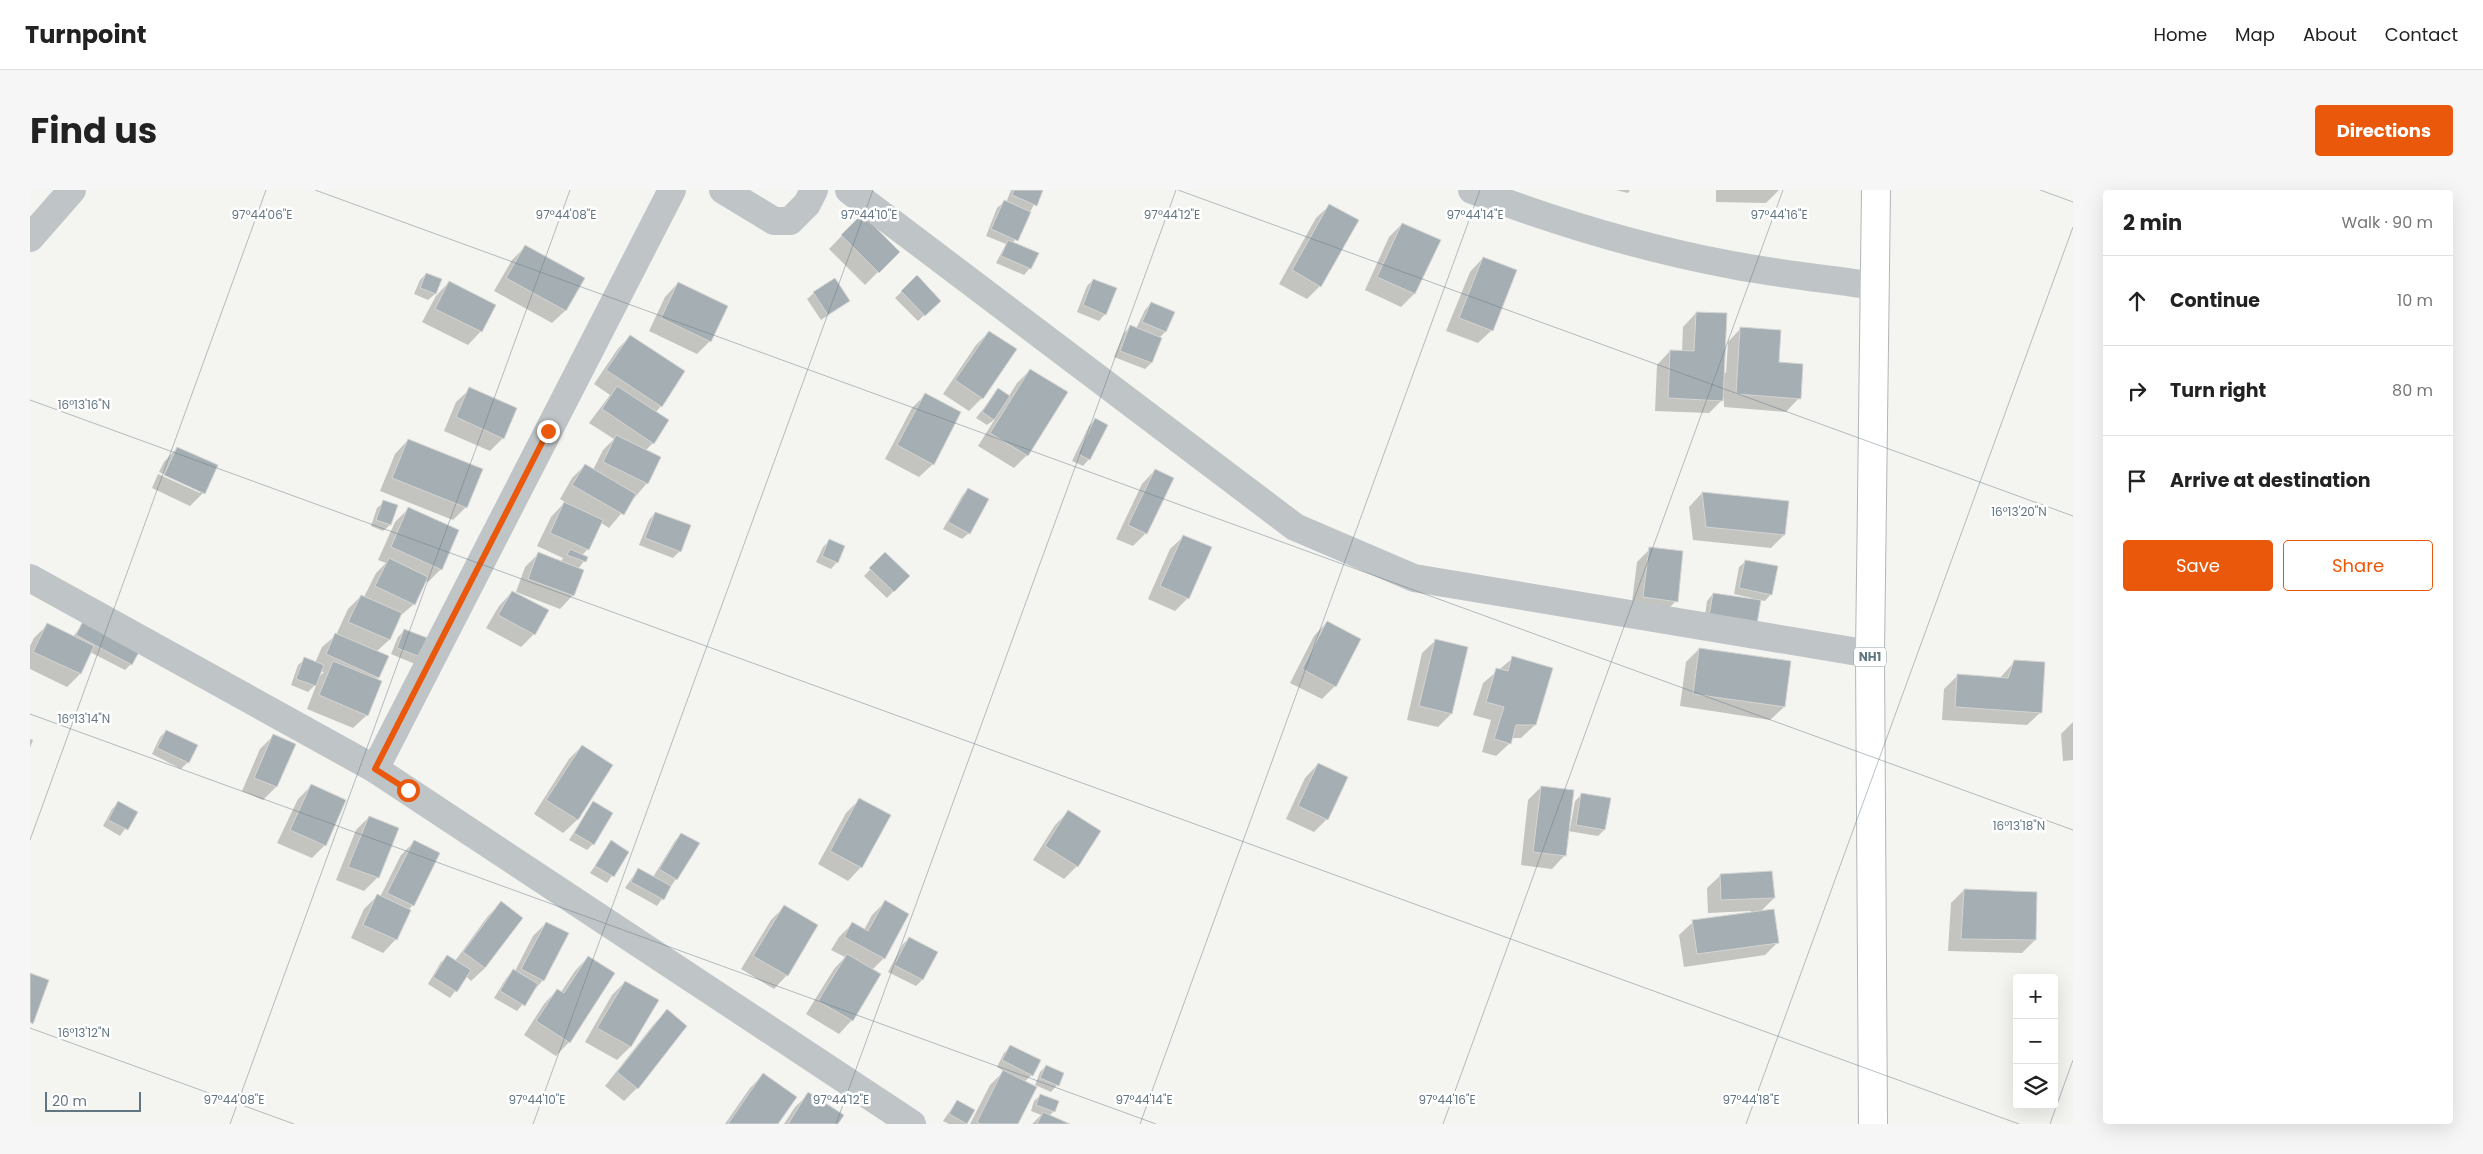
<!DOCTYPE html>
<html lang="en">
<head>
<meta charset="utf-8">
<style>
  :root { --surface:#fff; --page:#f6f6f6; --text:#222; --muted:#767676; --line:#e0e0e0; --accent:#ea580c }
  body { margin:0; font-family:Poppins,sans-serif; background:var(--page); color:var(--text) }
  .controls { position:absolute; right:15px; bottom:15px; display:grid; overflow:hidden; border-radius:5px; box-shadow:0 5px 20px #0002 }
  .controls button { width:45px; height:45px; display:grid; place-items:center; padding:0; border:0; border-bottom:1px solid var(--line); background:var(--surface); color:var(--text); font:25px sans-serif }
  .scale { position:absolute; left:15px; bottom:12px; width:96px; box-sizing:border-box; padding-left:5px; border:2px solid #627682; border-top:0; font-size:14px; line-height:18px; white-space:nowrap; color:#627682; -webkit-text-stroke:4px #fff; paint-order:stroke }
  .stop { position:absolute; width:15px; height:15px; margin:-11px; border:4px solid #ea580c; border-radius:50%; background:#fff }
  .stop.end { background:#ea580c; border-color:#fff; box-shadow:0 1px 5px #0008 }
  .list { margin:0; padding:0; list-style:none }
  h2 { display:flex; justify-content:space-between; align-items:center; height:65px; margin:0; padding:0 20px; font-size:21px }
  h2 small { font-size:16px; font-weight:400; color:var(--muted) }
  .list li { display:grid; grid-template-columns:32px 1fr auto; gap:15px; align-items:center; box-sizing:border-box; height:90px; padding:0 20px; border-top:1px solid var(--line) }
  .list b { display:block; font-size:19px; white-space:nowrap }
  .list em { font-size:16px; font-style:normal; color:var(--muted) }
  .actions { display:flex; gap:10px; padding:15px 20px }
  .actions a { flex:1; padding:11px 0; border:1px solid var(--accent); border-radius:5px; text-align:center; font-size:18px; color:var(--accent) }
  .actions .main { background:var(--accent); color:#fff }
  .icon { flex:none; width:28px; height:28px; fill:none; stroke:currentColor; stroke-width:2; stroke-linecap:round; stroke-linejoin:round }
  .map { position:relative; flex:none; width:2043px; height:934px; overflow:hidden; border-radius:5px }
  header { display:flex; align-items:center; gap:30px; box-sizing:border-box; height:70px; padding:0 25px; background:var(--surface); border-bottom:1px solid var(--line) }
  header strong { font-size:24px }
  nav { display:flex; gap:28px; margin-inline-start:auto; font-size:18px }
  .intro { display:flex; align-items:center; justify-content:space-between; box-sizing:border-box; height:120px; padding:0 30px }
  h1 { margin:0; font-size:35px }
  .button { padding:12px 22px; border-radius:5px; background:var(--accent); color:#fff; font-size:18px; font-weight:700 }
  main { display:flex; gap:30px; padding:0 30px }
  aside { flex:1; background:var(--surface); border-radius:5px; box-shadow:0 5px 20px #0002 }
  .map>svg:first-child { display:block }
  .shadow { fill:#0003; fill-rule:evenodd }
  .building { fill:#a5afb3; stroke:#d5d5d3 }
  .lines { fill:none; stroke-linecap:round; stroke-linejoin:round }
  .trunk-casing { stroke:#b2b6b9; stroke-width:30 }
  .minor { stroke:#bfc4c6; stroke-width:28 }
  .trunk { stroke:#fff; stroke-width:28 }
  .route { stroke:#ea580c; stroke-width:6 }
  .ticks { fill:none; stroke:#627682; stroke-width:1; stroke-opacity:0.45 }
  .labels { text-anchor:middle; stroke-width:5; stroke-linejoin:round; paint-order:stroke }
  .shield { fill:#fff; stroke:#919fa8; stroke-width:1 }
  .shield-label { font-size:12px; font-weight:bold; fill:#627682 }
  .ticks-label { font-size:12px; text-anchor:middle; fill:#627682; stroke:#fff; stroke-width:5; stroke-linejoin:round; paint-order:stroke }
</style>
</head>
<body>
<header>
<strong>Turnpoint</strong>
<nav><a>Home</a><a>Map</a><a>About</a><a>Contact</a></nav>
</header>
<div class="intro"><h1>Find us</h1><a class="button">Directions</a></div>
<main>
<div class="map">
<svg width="2043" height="934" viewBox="0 0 2043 934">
  <rect width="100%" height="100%" fill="#f4f4f0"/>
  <g class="shadow">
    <path d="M981,0H1012L983,53L1000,78L994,85L966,73L976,54L956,46L967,18L974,12L976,13Z"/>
    <path d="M1586,0H1600L1598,3Z"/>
    <path d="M1686,0H1749L1736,13L1686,12Z"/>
    <path d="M1300,15L1290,96L1277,109L1249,94L1286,28Z"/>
    <path d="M832,25L868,62L835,95L799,59Z"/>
    <path d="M1372,34L1384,104L1371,117L1335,100L1359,47Z"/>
    <path d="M495,57L536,120L522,133L464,101L482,70Z"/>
    <path d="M1453,68L1462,140L1448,153L1416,141L1440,82Z"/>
    <path d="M396,84L410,90L405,104L398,110L384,104L390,90Z"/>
    <path d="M887,87L909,111L888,131L865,108Z"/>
    <path d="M1063,90L1075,124L1069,131L1047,122L1057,96Z"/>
    <path d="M419,92L451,141L438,155L392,132L406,106Z"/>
    <path d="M648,93L680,151L667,164L619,141L635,107Z"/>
    <path d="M784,103L818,111L791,130L777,109Z"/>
    <path d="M1121,113L1143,122L1135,142L1129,148L1131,149L1121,173L1115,179L1084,167L1094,143L1100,137L1106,139L1115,120Z"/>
    <path d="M1666,123L1693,183H1696L1698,152L1711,138L1748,173L1769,208L1756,222L1694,217V208L1679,223L1625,221L1627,175L1640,161L1652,162L1653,137Z"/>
    <path d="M959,142L952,208L939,221L913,204L946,155Z"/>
    <path d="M600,146L631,216L625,223L623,253L615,261L617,293L579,338L570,332L558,359L552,365L557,367L548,379L543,405L530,419L486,402L495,377L509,363L531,372L533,368L507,356L521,327L535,312L530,309L542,288L555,275L563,280L573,260L584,249L559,233L580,205L564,194L587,160Z"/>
    <path d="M1000,180L997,265L984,278L948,256L965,229L957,235L946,228L968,200L979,206L987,193Z"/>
    <path d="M440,199L473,248L460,261L414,241L426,212Z"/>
    <path d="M895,205L903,274L889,287L855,269L882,218Z"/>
    <path d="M1065,230L1059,269L1053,276L1042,271L1059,236Z"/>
    <path d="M378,250L436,317L423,330L350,301L365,264Z"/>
    <path d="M147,258L173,303L160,316L122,298L128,284L170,303V300L129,282L134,272Z"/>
    <path d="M1125,280L1116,343L1103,356L1086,349L1112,294Z"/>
    <path d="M938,299L939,343L932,349L913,339L932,306Z"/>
    <path d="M1672,303L1757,312L1754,345L1741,358L1663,350L1659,317Z"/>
    <path d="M354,312L366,316L360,335L353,341L341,336L347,318Z"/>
    <path d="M378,319L411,379L398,392L395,391L384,414L369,427L359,450L346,462L348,487L346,490L337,525L323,538L277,519L287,493L278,502L261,495L268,475L275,469L285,473L292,457L306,445L318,419L331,406L334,407L346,383L356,373L348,370L365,332ZM290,481L294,482L288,488Z"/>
    <path d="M625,323L650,361L643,368L609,355L619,330Z"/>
    <path d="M1154,346L1158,408L1145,421L1118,409L1140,359Z"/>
    <path d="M799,351L807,372L801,379L786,372L793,357Z"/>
    <path d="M1620,359L1646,411L1633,424L1601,420L1607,372Z"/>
    <path d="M855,364L878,386L857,408L834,386Z"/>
    <path d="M1716,371L1741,404L1735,411L1729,410L1726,433H1674L1677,411L1683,404L1721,410L1722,408L1704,404L1709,377Z"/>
    <path d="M482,402L504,444L491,457L456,438L469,416Z"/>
    <path d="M1297,432L1305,496L1292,509L1260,493L1284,446Z"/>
    <path d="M53,433L101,474L95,480L60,462L50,484L37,497L0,479V456L4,448L17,435L43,447Z"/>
    <path d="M375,440L399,449L385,474L361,464L368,447Z"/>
    <path d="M1406,450L1436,458L1421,524L1408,537L1377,530L1392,463Z"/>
    <path d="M1669,459L1754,517L1740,530L1650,516L1656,472Z"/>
    <path d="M1483,468L1505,535L1491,548H1481L1480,553L1466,566L1452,562L1461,530L1443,525L1453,493Z"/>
    <path d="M1985,471L2011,522L1997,535L1912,530L1914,499L1927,486L1970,488Z"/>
    <path d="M2043,532V570L2033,571L2031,544Z"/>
    <path d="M136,541L166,556L158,572L151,579L122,564L130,547Z"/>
    <path d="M243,546L264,555L246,597L233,610L212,601L230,559Z"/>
    <path d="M0,549L3,550L0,558Z"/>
    <path d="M552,556L581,575L547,630L533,643L504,624L539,569Z"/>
    <path d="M1288,574L1297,629L1284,642L1256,629L1275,588Z"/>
    <path d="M281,596L295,655L282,668L247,653L268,609Z"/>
    <path d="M1511,597L1538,638L1540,639L1545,611L1552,604L1574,640L1568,646L1538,641L1535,665L1522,679L1491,675L1498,610Z"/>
    <path d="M829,610L831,677L818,691L788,674L816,623Z"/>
    <path d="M88,613L106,623L90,646L73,636L82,619Z"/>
    <path d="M563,613V654L557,660L539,650Z"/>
    <path d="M1038,622L1047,676L1034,689L1003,670L1025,635Z"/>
    <path d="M339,627L348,687L334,701L306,690L326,640Z"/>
    <path d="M651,644L646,689L627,716L595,698L608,679L623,687L645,651Z"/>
    <path d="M384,652L383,715L378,720L366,749L353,763L321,748L334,719L347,706L350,707L371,665Z"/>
    <path d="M581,652L598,662L577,693L560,683Z"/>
    <path d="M1691,685L1744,708L1730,722L1748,752L1735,765L1654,777L1649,745L1663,732L1721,723V721L1678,723L1677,698Z"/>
    <path d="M1934,700L2005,750L1992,763L1918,761L1921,713Z"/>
    <path d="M855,712L854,768L842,780L849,785L822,830L809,844L776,824L804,779L815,767L801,760L809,747L822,734L834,740L842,725Z"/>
    <path d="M471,713L455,778L441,791L436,786L420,808L398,794L411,772L418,766L425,771L458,726Z"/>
    <path d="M754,717L786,736L757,785L744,799L711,779L741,730Z"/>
    <path d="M516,733L513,790L487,821L464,808L477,787L485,781L503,746Z"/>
    <path d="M879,748L892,790L886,796L858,782L873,754Z"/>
    <path d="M558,767L584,784L539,852L526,866L494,845L514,814L527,800L531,802L545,781Z"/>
    <path d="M595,792L627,810L600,857L587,870L555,852L582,805Z"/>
    <path d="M637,821L607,898L594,911L575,896L624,834Z"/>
    <path d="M980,857L1002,885L994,892L987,934H940L960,895L974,881L967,877L974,863Z"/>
    <path d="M1016,876L1027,895L1021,902L1005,895L1010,882Z"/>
    <path d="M733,885L747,934H695L720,898Z"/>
    <path d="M779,904L806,934H754L765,917Z"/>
    <path d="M1011,905L1024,921L1019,926L1037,934H1002L1011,925L1001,921L1004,911Z"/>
    <path d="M927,911L943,920L936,934H919L913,931Z"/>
  </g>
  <g class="building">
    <path d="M984,0H1013L1007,16L982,5Z"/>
    <path d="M974,10L1001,22L988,51L961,39Z"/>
    <path d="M1299,14L1329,30L1291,97L1262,80Z"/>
    <path d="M832,24L870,62L849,83L811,45Z"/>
    <path d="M1372,33L1411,50L1385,104L1347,87Z"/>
    <path d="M978,50L1009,63L1001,79L971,66Z"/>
    <path d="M495,55L555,88L536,121L476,88Z"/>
    <path d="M1453,67L1487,80L1463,141L1429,128Z"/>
    <path d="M396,83L412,89L406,104L390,98Z"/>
    <path d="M887,85L911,111L895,126L871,101Z"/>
    <path d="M805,88L820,111L798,125L783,102Z"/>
    <path d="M1063,89L1087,98L1076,125L1053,115Z"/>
    <path d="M419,91L466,115L452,142L405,119Z"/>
    <path d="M648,92L698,116L681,152L631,128Z"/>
    <path d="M1121,112L1145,122L1136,142L1112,132Z"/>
    <path d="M1666,122L1697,123L1693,211L1638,208L1640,160L1664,161Z"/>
    <path d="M1100,135L1132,148L1122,173L1090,161Z"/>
    <path d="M1710,137L1751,140L1749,172L1773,174L1771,209L1706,204Z"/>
    <path d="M959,141L987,159L953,209L925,190Z"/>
    <path d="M600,145L655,181L632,217L576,180Z"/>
    <path d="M1000,179L1038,202L998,266L960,243Z"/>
    <path d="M587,196L639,230L624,254L572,219Z"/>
    <path d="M439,197L487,218L474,249L426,227Z"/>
    <path d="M968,198L980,206L964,230L952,222Z"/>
    <path d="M895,203L931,222L904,275L867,255Z"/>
    <path d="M1065,228L1078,235L1060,270L1048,264Z"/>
    <path d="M586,245L631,267L618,294L573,272Z"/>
    <path d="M378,249L453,279L437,318L362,288Z"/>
    <path d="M147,257L188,275L175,304L134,285Z"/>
    <path d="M555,274L606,304L594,325L542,295Z"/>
    <path d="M1125,279L1144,288L1117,344L1098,335Z"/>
    <path d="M938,298L959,309L940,344L918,332Z"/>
    <path d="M1672,302L1759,311L1755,345L1676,337Z"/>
    <path d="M353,310L368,315L361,335L346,330Z"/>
    <path d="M534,312L573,330L559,360L520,343Z"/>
    <path d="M378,317L429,340L412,380L361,357Z"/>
    <path d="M625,322L661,335L651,362L615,348Z"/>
    <path d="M1153,345L1182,357L1159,409L1130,396Z"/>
    <path d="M799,349L815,356L808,373L792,366Z"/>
    <path d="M1619,357L1653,361L1648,412L1613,407Z"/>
    <path d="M540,359L558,367L556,372L537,365Z"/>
    <path d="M508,362L554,380L544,406L498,389Z"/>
    <path d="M855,362L880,386L864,402L839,378Z"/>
    <path d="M359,368L398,387L385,415L345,396Z"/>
    <path d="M1715,370L1748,376L1742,405L1709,398Z"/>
    <path d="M482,401L519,420L505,445L468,425Z"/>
    <path d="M1683,403L1731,410L1727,434L1679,426Z"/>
    <path d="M331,405L372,423L360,450L318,432Z"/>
    <path d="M53,431L109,462L102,475L46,445Z"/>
    <path d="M1297,431L1331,449L1306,497L1272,479Z"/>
    <path d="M17,433L64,456L51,484L3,462Z"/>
    <path d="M374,439L400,449L393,468L367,458Z"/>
    <path d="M305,443L359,466L349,488L296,464Z"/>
    <path d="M1405,449L1438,457L1422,524L1389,516Z"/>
    <path d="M1669,458L1761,471L1755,517L1663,504Z"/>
    <path d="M1482,466L1523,478L1506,535H1486L1481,554L1464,549L1474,517L1456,512L1466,478L1478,481Z"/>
    <path d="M274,467L294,475L286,496L266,489Z"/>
    <path d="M1984,470L2015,472L2012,523L1925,517L1927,484L1978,488Z"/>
    <path d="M303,471L352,491L338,526L289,505Z"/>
    <path d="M136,540L168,555L159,573L127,558Z"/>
    <path d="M243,544L266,554L247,597L224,588Z"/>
    <path d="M552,555L583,575L548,630L516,610Z"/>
    <path d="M1288,573L1318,587L1298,630L1268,616Z"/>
    <path d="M281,594L316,610L296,656L260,640Z"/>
    <path d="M1511,596L1544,600L1536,666L1503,662Z"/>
    <path d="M1551,603L1581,608L1575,640L1546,635Z"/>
    <path d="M829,608L861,625L832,678L800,661Z"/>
    <path d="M88,611L108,622L98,640L78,630Z"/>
    <path d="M563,611L583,623L564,655L544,643Z"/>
    <path d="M1038,620L1071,641L1048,677L1015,656Z"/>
    <path d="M339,626L369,638L349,688L318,677Z"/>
    <path d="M651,643L670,653L647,690L629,679Z"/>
    <path d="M384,650L410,663L384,716L357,703Z"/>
    <path d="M581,650L599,662L584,687L565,676Z"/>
    <path d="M608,678L641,696L634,710L601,692Z"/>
    <path d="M1742,681L1745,708L1691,710L1690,684Z"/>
    <path d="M1934,699L2007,702L2006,750L1931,749Z"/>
    <path d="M347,704L381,720L367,750L333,735Z"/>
    <path d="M855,710L879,724L855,769L814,747L822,732L838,741Z"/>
    <path d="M471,711L493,728L455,778L433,762Z"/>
    <path d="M754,715L788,735L758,786L723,766Z"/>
    <path d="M1744,719L1749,753L1667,764L1662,730Z"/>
    <path d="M516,732L539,743L514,791L491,779Z"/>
    <path d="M879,747L908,762L893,790L864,775Z"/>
    <path d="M817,764L851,784L823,831L788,811Z"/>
    <path d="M417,765L441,780L427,802L403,787Z"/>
    <path d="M558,766L585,783L540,853L506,831L527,799L534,803Z"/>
    <path d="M483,779L508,794L495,816L470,801Z"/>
    <path d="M0,783L19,790L3,834L0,832Z"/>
    <path d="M595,791L629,810L601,857L567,838Z"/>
    <path d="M637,819L657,836L608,899L587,882Z"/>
    <path d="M980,855L1011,870L1003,886L972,870Z"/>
    <path d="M1016,875L1034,883L1029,896L1010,888Z"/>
    <path d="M973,880L1007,897L988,934H950L947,932Z"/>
    <path d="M733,883L767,907L748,934H698Z"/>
    <path d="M778,902L814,925L808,934H758Z"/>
    <path d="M1010,904L1029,911L1025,922L1006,915Z"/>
    <path d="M927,910L945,920L937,934L919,924Z"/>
    <path d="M1013,922L1040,934H1007Z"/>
  </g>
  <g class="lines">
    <g class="trunk-casing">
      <path id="trunk" d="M1843,934L1840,464L1846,0"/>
    </g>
    <g class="minor">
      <path d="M693,0L744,31H760L777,14L784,0"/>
      <path d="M819,0L1265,337L1384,388L1840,464"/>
      <path d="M1442,0C1523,31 1617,59 1702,75C1749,84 1798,89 1845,96"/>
      <path d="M0,48L42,0"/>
      <path d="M0,388L345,579L882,934"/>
      <path d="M345,579L642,0"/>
    </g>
    <use href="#trunk" class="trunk"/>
  </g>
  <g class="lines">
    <path class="route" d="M378,600L345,579L518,241"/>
  </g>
  <path class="ticks" d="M285,0L2043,640M1148,0L2043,326M2010,0L2043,12M0,210L1989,934M0,524L1126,934M0,650L236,0M0,838L264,934M200,934L540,0M503,934L843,0M806,934L1146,0M1110,934L1450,0M1413,934L1753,0M1716,934L2043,37M2020,934L2043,870"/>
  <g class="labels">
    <rect class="shield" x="1824" y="457.5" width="32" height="19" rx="4"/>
    <g class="shield-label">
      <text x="1840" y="471">NH1</text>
    </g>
  </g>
  <g class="ticks-label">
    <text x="232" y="29">97°44'06"E</text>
    <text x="1445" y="29">97°44'14"E</text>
    <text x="536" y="29">97°44'08"E</text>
    <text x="839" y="29">97°44'10"E</text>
    <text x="1142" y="29">97°44'12"E</text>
    <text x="1749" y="29">97°44'16"E</text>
    <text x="54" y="219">16°13'16"N</text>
    <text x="1989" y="326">16°13'20"N</text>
    <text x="54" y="533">16°13'14"N</text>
    <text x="1989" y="640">16°13'18"N</text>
    <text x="54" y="847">16°13'12"N</text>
    <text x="204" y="914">97°44'08"E</text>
    <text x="507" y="914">97°44'10"E</text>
    <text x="811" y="914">97°44'12"E</text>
    <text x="1114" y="914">97°44'14"E</text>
    <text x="1417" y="914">97°44'16"E</text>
    <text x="1721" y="914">97°44'18"E</text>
  </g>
</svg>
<div class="controls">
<button>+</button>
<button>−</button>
<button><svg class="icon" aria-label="layers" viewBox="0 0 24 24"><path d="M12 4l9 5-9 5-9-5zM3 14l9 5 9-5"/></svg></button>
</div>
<div class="scale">20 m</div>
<div class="stop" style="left:378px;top:600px"></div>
<div class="stop end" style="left:518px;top:241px"></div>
</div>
<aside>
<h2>2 min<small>Walk · 90 m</small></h2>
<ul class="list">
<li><svg class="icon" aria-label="ahead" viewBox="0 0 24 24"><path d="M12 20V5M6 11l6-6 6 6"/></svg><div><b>Continue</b></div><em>10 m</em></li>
<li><svg class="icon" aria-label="right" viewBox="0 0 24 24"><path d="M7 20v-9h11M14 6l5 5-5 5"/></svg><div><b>Turn right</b></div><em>80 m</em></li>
<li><svg class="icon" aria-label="arrive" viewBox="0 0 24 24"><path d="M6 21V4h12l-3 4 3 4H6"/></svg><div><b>Arrive at destination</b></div></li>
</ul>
<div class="actions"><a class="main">Save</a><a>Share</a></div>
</aside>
</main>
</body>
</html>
